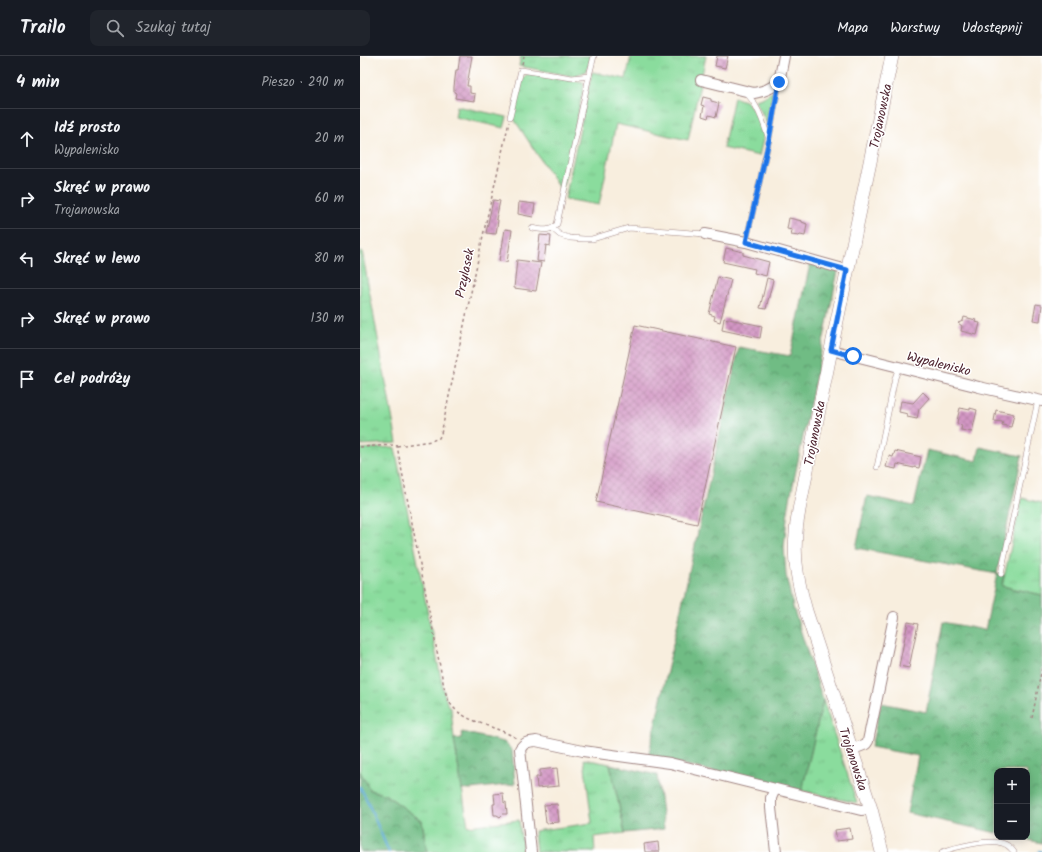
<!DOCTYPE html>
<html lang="pl">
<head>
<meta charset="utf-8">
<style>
  :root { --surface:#171b24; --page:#20242c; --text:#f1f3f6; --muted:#9ea1a6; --line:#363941 }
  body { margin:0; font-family:Kalam,sans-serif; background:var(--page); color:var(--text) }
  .controls { position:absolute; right:12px; bottom:12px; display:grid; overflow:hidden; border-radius:8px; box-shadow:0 2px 10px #0003 }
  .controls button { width:36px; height:36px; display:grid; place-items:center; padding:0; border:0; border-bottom:1px solid var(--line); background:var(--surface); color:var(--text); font:20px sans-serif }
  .stop { position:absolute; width:12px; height:12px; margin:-9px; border:3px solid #1a73e8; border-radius:50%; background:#fff }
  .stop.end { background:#1a73e8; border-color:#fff; box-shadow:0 1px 4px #0008 }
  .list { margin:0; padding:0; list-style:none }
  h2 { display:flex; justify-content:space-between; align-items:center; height:52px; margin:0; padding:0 16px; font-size:17px }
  h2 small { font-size:13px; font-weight:400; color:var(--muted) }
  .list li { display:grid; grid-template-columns:26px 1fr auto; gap:12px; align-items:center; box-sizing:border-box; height:60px; padding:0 16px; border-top:1px solid var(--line) }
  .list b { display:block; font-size:15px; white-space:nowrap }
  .list p { margin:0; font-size:13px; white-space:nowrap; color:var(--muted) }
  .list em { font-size:13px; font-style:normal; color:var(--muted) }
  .icon { flex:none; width:22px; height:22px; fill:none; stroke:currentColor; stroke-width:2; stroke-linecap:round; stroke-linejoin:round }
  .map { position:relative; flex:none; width:682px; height:796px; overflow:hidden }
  header { display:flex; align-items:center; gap:24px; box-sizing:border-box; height:56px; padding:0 20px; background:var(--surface); border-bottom:1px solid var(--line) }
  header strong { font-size:19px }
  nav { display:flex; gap:22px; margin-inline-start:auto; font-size:14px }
  .search { width:280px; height:36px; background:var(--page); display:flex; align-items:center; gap:10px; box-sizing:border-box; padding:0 14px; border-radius:8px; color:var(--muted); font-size:15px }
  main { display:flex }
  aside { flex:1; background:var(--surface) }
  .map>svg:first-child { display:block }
  .grass { fill:url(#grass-tufts); stroke:#6a7e64 }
  .forest { fill:url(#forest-crowns); stroke:#5c6e58 }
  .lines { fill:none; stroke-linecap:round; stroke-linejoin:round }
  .stream { stroke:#55a7d0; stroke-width:2.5 }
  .building { fill:url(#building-cross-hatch) }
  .service-casing { stroke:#a18684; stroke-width:6 }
  .minor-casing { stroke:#a18684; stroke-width:12 }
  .tertiary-casing { stroke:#a18684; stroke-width:14 }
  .path { stroke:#a18684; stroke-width:1.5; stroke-dasharray:3 3; stroke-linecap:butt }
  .service { stroke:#fff; stroke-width:5 }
  .minor { stroke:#fff; stroke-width:10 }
  .tertiary { stroke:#fff; stroke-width:13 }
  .route { stroke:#1a73e8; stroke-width:5 }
  .labels { text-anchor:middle; stroke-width:3; stroke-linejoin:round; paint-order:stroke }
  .street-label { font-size:13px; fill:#4a1f2b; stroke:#fff }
</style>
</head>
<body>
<header>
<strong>Trailo</strong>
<div class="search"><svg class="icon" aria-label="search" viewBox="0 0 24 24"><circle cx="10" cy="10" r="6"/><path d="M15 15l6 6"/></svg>Szukaj tutaj</div>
<nav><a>Mapa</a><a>Warstwy</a><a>Udostępnij</a></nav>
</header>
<main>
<aside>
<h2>4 min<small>Pieszo · 290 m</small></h2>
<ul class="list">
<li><svg class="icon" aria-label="ahead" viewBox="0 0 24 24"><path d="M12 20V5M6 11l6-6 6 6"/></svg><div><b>Idź prosto</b><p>Wypalenisko</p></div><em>20 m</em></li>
<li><svg class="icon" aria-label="right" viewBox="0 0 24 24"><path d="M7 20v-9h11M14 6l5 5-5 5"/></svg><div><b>Skręć w prawo</b><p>Trojanowska</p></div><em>60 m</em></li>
<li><svg class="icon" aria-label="left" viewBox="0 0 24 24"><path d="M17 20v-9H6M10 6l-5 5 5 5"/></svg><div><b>Skręć w lewo</b></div><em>80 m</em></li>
<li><svg class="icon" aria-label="right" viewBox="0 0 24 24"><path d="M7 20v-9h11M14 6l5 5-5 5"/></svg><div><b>Skręć w prawo</b></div><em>130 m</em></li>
<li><svg class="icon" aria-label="arrive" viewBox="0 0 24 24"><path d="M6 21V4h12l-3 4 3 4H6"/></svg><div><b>Cel podróży</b></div></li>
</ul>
</aside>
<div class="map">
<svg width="682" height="796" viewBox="0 0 682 796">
  <defs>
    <pattern id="grass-tufts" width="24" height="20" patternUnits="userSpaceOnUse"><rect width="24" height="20" fill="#8adc9d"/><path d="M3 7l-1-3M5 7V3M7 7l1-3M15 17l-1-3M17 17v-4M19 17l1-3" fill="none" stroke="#79bc87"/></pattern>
    <pattern id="forest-crowns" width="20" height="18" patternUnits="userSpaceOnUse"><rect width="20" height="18" fill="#6fbc84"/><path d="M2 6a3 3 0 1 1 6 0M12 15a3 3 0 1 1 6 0" fill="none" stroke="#5d986c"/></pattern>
    <pattern id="building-cross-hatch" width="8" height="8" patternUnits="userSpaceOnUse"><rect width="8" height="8" fill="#d396c4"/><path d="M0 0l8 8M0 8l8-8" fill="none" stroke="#ad7a9f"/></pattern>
  </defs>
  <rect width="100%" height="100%" fill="#fff"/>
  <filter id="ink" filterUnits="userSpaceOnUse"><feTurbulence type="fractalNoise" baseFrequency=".025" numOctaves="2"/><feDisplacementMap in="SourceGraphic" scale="8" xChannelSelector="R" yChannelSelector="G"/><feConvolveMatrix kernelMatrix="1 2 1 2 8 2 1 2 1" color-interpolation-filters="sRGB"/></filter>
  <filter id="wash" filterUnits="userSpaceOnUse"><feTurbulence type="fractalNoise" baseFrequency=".012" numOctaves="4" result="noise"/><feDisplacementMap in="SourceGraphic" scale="16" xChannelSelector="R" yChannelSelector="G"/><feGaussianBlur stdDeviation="0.9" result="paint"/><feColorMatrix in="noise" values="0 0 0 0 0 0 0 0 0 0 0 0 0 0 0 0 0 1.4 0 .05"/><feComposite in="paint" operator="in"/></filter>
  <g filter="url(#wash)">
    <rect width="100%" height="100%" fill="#f8eede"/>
    <g class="grass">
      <path d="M161,0H231L229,9L225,16L212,20L159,10Z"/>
      <path d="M271,0H346L328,84L256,68L239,149L205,143L232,16L266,23Z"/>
      <path d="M167,18H173L223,26L224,29L202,136L154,63L152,62L162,23Z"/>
      <path d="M414,35L407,67L395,44L402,42Z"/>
      <path d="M374,41L387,46L393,54L401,69L404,79L399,100L363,92Z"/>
      <path d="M97,50L147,61L144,72L95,61Z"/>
      <path d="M0,195H2L37,387L0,389Z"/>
      <path d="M33,391L35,392L83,633L87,647L91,652L94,683L108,770L159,764L163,796H67L62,765L26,739L9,734L0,715V393Z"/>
      <path d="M662,442L682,447V539L642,530Z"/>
      <path d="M463,644L497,747L442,735Z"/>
      <path d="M224,703L250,708L265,777L234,781L235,796H176L174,775L232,767Z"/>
    </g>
    <g class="forest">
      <path d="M450,208L478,215L431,438L427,462L424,491L426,519L433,551L463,644L442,735L288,701L379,291L430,300Z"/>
      <path d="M620,391L662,400L637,517L644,519L642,530L682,539V629L681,633L682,634V787L653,781H667V715H637V777L547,757L558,700L511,691L521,647L566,656L583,566L625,574L637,518L496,492L507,440L554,450L567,394L617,405Z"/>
      <path d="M102,676L144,686L152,694L155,728L102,734L94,683L101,682Z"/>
      <path d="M250,708L297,719L304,773L265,777Z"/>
      <path d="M0,715L10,734L26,739L62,765L67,796H0Z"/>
    </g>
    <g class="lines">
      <g class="stream">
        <path d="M0,731L5,740L29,796"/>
        <path d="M679,795L682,796"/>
      </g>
    </g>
    <g id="blocks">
      <g class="building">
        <path d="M100,0H112L107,30H110V37L115,38L114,45L95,42L96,37L94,36V31L96,14H98Z"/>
        <path d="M357,0H368L365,12L355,10Z"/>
        <path d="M343,41L351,43V45L359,47L356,61L349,59L348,62L342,60L344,50L341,49Z"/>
        <path d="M133,144L140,145L136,163L138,164L136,178L126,177Z"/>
        <path d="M159,146L175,148L173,161L158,158Z"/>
        <path d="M429,162L442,165V166L447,168L445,180L440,179L439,180L431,179L432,174L427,173Z"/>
        <path d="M145,173L152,174L147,206L139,205L141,192H142Z"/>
        <path d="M180,179L191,180L190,190L186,189L184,206L177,205Z"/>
        <path d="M366,192L383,196V199L409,206L406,220L394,217L395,213L363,206Z"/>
        <path d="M157,204L181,207L176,235L154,232Z"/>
        <path d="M358,221L371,224L360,266L354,264L355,260L349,258Z"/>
        <path d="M407,222L413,224L406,253L400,252Z"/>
        <path d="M676,248L682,249L680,265L673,264Z"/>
        <path d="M604,261L616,264L615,266L620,267L617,279L601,275L602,270L598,267L603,265Z"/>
        <path d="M364,262L402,270L400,282L362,274Z"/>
        <path d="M275,269L376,291L337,468L236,446Z"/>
        <path d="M563,336L569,342L559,353L557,363L547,361L548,358L539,356L541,345L553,347Z"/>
        <path d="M600,352L610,354V352L617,354L612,376L601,374L602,369L597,368L598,360Z"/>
        <path d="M636,354L654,358L651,371L642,369L643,366L634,365Z"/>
        <path d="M535,395L561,401L559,412L554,411V412L537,408L536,413L526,411L529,400L533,401Z"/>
        <path d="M548,566L558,568L549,612L539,610Z"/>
        <path d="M197,712L199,730L177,732L176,721H180V714Z"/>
        <path d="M143,737L144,747L146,746L147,758H143L140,761L137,759H134L133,748H135L134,738Z"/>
        <path d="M197,748L199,766L186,767L184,749Z"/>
        <path d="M490,772L492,783L477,785L475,774Z"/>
        <path d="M298,786L299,796H285L284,788Z"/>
      </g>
    </g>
  </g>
  <g filter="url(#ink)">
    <use href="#blocks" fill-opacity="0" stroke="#a18684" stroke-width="1"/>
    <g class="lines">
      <g class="service-casing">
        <g id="service">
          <path d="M386,37C399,50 403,67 409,83"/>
          <path d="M150,61L161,14L212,22L229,20L234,0"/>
          <path d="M172,172C182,174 191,176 197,168L229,20"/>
          <path d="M193,173L200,179L210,182L224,183H232L269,172L345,178"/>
          <path d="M386,186L409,84L419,27"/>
          <path d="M517,411L535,322L539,311"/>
          <path d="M641,518L678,344"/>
          <path d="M582,796C595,791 628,783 642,787C647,788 651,792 654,796"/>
        </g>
      </g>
      <g class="minor-casing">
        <g id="minor">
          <path d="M341,24L394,37C405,35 410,33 419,26L424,0"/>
          <path d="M345,178L386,186L487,214"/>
          <path d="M471,294L619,331L682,345"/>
          <path d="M491,694L506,688L508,685L534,561"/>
          <path d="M415,733L411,742V752L416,796"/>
          <path d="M171,796L160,693C165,686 167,686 176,685L223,695L310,707L501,754L511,753"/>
        </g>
      </g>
      <g class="tertiary-casing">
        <path id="tertiary" d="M522,796L511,753L446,555C439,530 433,505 436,478C436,470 438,462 439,454L471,294L532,0"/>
      </g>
      <g class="path">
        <path d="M162,8L164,0"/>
        <path d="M37,390L71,385L79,382L81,378L124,175L149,66"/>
        <path d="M0,391L34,389L37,390L84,631C86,638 88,646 93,651C105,666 139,671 156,682"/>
        <path d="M672,662L682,612"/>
      </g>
      <use href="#service" class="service"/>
      <use href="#minor" class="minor"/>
      <use href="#tertiary" class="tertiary"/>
    </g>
  </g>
  <g class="lines" filter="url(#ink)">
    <path class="route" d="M419,26L409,84L386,186L487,214L471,294L493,300"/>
  </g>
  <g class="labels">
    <g class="street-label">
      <text transform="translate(520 60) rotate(-78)" y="5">Trojanowska</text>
      <text transform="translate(104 217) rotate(-78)" y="5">Przylasek</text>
      <text transform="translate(579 307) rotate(14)" y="5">Wypalenisko</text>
      <text transform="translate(454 377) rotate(-79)" y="5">Trojanowska</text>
      <text transform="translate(494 703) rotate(72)" y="5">Trojanowska</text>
    </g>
  </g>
</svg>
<div class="controls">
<button>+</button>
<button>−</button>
</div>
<div class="stop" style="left:493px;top:300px"></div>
<div class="stop end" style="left:419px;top:26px"></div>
</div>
</main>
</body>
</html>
